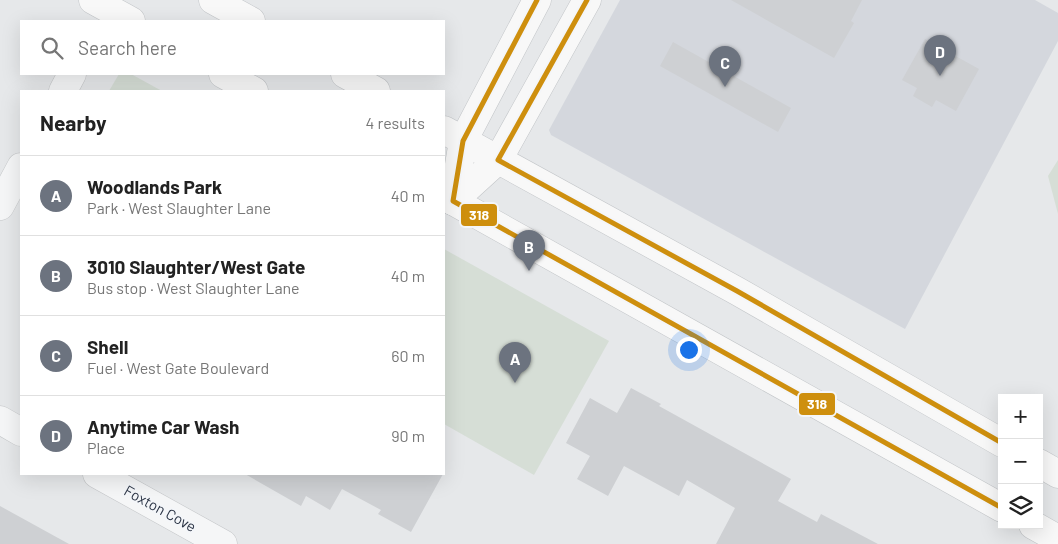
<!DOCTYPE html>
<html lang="en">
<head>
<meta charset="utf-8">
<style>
  :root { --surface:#fff; --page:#f2f2f2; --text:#222; --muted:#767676; --line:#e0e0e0; --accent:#6c737f }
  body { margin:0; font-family:Barlow,sans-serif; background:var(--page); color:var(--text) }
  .controls { position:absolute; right:15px; bottom:15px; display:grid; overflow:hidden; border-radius:0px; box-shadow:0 5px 20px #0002 }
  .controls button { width:45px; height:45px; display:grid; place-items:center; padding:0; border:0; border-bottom:1px solid var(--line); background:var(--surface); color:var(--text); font:25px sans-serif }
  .you { position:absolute; left:688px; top:349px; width:18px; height:18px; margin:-12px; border:4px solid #fff; border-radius:50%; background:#1a73e8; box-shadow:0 0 0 8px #1a73e833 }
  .badge { display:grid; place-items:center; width:32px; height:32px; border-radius:50%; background:var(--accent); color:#fff; font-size:16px; font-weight:700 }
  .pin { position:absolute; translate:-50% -41px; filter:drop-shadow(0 1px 2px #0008) }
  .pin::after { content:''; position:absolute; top:26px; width:18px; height:15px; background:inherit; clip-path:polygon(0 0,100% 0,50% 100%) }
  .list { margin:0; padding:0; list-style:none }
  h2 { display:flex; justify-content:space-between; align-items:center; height:65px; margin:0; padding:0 20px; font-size:21px }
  h2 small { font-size:16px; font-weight:400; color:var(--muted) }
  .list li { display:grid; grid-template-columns:32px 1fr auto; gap:15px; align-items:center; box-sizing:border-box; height:80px; padding:0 20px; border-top:1px solid var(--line) }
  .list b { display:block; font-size:19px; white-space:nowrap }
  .list p { margin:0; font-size:16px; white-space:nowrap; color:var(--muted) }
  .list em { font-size:16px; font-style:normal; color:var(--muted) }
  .icon { flex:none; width:28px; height:28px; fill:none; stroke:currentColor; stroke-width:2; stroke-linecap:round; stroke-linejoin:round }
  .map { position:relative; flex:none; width:1058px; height:544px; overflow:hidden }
  .search { position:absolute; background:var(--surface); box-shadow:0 5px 20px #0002; left:20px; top:20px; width:425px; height:55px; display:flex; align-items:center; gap:12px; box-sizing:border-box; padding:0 18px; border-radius:0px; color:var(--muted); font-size:19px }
  .panel { position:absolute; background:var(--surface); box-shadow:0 5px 20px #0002; left:20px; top:90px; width:425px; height:385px; border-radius:0px }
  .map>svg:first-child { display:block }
  .built { fill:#d4d7dd }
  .green { fill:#d6ded6 }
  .building { fill:#ced0d3 }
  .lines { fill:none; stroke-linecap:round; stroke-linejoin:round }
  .minor-casing { stroke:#c4c6c8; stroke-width:29 }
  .major-casing { stroke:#c2c5c8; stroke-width:29 }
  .minor { stroke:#f5f6f7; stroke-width:28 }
  .major { stroke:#f8f8f8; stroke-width:28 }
  .bus-1-casing { stroke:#f4f6f9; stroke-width:9 }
  .bus-1 { stroke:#ce8f0e; stroke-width:5 }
  .labels { text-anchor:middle; stroke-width:4; stroke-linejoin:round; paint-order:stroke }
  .street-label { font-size:15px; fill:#2b3445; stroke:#f4f6f9 }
  .line-badge { stroke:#f4f6f9; stroke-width:2 }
  .badge-label { font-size:14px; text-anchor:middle; font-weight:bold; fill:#fff }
</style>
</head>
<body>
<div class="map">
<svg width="1058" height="544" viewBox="0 0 1058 544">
  <rect width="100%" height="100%" fill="#e6e8ea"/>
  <path class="built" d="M620,0H1035L1058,13V41L905,329L551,135L549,130Z"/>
  <g class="green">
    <path d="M119,74H131L162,91H109Z"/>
    <path d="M1058,160V214L1048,176Z"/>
    <path d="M444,249L609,341L534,475L444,424Z"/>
  </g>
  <g class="building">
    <path d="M731,0H862L851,21L854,23L834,58Z"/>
    <path d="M925,39L979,69L956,111L936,100L932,107L913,96L917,88L902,80Z"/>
    <path d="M673,42L791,108L778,132L660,66Z"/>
    <path d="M631,388L661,404L659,406L791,479L778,501L817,522L821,514L878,544H716L735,508L687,480L679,496L624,466L608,496L577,479L590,456L566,443L590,398L617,413Z"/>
    <path d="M245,474H443L411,532L378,514L381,510L342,489L330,510L306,496L301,506Z"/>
    <path d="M0,506L69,544H0Z"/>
  </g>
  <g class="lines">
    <g class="minor-casing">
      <g id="minor">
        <path d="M63,91L72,74"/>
        <path d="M0,206L21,167"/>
        <path d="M0,420L21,432"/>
        <path d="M97,474L223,544"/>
      </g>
    </g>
    <g class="major-casing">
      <g id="major">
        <path d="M93,0L131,21"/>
        <path d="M213,0L251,21"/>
        <path d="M223,74L254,91"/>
        <path d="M345,74L376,91"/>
        <path d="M444,130L737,291L1002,443"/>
        <path d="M444,196L1002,508"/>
        <path d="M453,201L498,160L587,0"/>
        <path d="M453,201L463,141L537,0"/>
        <path d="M1039,463L1058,474"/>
        <path d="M1033,525L1058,539"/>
      </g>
    </g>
    <use href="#minor" class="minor"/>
    <use href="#major" class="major"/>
    <g class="bus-1-casing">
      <g id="bus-1">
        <path d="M537,0L463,141L453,201L1002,508"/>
        <path d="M587,0L498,160L737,291L1002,443"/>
      </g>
    </g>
    <use href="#bus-1" class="bus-1"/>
  </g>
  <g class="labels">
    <g class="street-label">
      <text transform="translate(160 509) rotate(29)" y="5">Foxton Cove</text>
    </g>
  </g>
  <g class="line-badge">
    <rect x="460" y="203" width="38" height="24" rx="5" fill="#ce8f0e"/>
    <rect x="798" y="392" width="38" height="24" rx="5" fill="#ce8f0e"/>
  </g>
  <g class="badge-label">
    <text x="479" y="220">318</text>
    <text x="817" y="409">318</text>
  </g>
</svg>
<div class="controls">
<button>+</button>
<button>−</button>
<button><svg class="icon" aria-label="layers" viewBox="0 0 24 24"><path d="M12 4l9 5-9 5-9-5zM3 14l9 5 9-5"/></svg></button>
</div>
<div class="you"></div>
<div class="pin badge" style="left:515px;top:383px">A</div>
<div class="pin badge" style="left:529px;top:271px">B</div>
<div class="pin badge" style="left:725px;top:87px">C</div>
<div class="pin badge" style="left:940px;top:76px">D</div>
<div class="search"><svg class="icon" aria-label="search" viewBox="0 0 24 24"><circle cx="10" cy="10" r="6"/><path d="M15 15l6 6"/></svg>Search here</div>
<section class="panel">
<h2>Nearby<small>4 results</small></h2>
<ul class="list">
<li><span class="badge">A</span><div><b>Woodlands Park</b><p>Park · West Slaughter Lane</p></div><em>40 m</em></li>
<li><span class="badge">B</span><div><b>3010 Slaughter/West Gate</b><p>Bus stop · West Slaughter Lane</p></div><em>40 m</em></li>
<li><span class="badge">C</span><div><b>Shell</b><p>Fuel · West Gate Boulevard</p></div><em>60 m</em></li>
<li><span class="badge">D</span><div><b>Anytime Car Wash</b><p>Place</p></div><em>90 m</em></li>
</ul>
</section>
</div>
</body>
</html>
